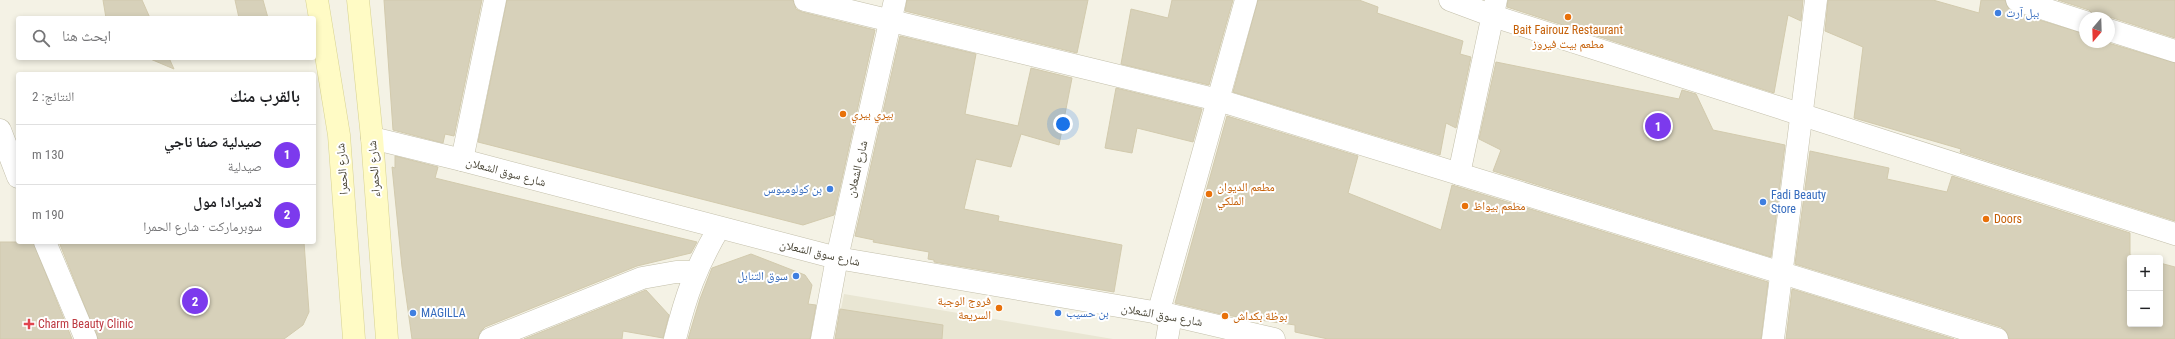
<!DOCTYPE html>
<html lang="ar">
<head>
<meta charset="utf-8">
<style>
  :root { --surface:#fff; --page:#f2f2f2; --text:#202124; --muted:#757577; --line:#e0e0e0; --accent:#7c3aed }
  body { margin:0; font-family:"Roboto Condensed","Noto Naskh Arabic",sans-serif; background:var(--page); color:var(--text); direction:rtl }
  .controls { position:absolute; right:12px; bottom:12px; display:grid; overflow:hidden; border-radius:4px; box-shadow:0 2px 6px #0003 }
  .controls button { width:36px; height:36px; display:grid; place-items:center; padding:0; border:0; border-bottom:1px solid var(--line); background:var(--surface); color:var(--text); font:20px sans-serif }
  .compass { position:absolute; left:2079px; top:12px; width:36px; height:36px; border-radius:50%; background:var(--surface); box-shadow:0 2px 6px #0003; rotate:199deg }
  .you { position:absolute; left:1063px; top:124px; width:14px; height:14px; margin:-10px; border:3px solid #fff; border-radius:50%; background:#1a73e8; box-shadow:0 0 0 6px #1a73e833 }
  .badge { display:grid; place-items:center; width:26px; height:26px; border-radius:50%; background:var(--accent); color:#fff; font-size:13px; font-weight:700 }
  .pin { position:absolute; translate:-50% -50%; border:2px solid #fff; box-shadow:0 1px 4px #0006 }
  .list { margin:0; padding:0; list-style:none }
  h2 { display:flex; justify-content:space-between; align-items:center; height:52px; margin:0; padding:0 16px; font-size:17px }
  h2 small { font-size:13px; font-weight:400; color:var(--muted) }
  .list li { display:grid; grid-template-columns:26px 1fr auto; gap:12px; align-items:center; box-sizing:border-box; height:60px; padding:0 16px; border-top:1px solid var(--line) }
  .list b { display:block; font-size:15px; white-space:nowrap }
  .list p { margin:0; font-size:13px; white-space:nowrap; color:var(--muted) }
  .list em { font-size:13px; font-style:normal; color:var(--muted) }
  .icon { flex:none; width:22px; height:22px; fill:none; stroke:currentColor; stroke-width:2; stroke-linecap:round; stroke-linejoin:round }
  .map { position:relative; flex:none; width:2175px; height:339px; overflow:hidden; direction:ltr }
  .search { position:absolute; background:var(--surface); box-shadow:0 2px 6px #0003; left:16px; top:16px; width:300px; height:44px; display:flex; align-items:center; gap:10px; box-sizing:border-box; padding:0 14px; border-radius:4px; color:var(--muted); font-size:15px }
  .panel { position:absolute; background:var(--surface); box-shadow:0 2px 6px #0003; left:16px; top:72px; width:300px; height:172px; border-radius:4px; direction:rtl }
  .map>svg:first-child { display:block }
  .residential { fill:#e9e6d3 }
  .building { fill:#d7d1ba; stroke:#d2caad }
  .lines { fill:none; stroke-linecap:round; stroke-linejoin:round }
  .street-casing { stroke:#c3bfaa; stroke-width:23 }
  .secondary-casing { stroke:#d7d291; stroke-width:23 }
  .street { stroke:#fff; stroke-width:22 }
  .secondary { stroke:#fffbc5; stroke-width:22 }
  .shop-dot { fill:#3f7fe0; stroke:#fff; stroke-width:1.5 }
  .food-dot { fill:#e8710a; stroke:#fff; stroke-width:1.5 }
  .health-dot { fill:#e0444e; stroke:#fff; stroke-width:1.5 }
  .labels { text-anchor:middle; stroke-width:4; stroke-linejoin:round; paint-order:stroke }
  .shop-label { font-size:12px; fill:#366cbe; stroke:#fff; text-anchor:start }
  .food-label { font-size:12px; fill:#c56008; stroke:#fff; text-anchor:start }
  .street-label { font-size:12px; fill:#474334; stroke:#fff }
  .health-label { font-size:12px; fill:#be3a42; stroke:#fff; text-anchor:start }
</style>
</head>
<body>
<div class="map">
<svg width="2175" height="339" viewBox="0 0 2175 339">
  <rect width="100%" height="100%" fill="#f4f2e5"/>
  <path class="residential" d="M844,294L1113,339H835Z"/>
  <g class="building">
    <path d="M103,0H142L150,18H106Z"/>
    <path d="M235,0H263L268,18H239Z"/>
    <path d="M384,0H482L454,136L445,134L443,143L393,130Z"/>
    <path d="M507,0H793L796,9L802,12L875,30L834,215L803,225L478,142Z"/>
    <path d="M907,0H1088L1077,53L905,11Z"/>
    <path d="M1172,0H1233L1209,85L1121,64L1131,9L1168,18Z"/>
    <path d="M1258,0H1359L1378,7L1377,13L1463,41L1460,54L1471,57L1456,128L1446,123L1440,155L1233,92Z"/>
    <path d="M1508,0H1803L1801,21L1788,15L1774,93L1507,7Z"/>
    <path d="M1828,0H1933L1979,13L1981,0H2005L2008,8L2013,12L2085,34V42H2105L2175,63V221L1960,152L1961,149L1854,118L1863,47L1825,31Z"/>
    <path d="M2058,0H2175V38L2113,18H2097L2089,10Z"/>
    <path d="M900,36L976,54L965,114L1018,126L1031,68L1072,78L1059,145L1021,134L1011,167L976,159L964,209L999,216L998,221L1122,245L1114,292L934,262V260L928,259L929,252L873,242L874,240L855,236Z"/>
    <path d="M148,58H169L174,69Z"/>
    <path d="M1496,62L1679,99L1682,90L1696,94L1713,130L1785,145L1771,257L1493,171L1501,150L1479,139Z"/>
    <path d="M1116,88L1202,109L1193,142L1137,128L1132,153L1105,148Z"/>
    <path d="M1227,116L1358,156L1348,193L1441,230L1452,185L1768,282L1761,339H1328L1295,332V325L1225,315L1175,303Z"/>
    <path d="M1810,151L1889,168L1887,179L1947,192L1952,176L2130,233V255L2142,258H2130V324H2160V263L2175,267V339H2009L2006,331L2001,327L1795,264Z"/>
    <path d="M395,156L438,167L435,178L697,242L691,253L637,266L485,327L480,332L478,339H412L402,267L392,167L395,168Z"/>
    <path d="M0,242H33L72,339H0Z"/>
    <path d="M59,242H304L309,312L303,325L284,339H98Z"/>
    <path d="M751,254L805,275L812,285L808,304L816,305L810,339H688L700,299L712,268Z"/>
    <path d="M1792,289L1954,339H1786Z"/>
    <path d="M646,290L669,315L663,338L623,331L622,339H524Z"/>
    <path d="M840,309L943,325L942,339H835Z"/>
  </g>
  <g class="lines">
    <g class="street-casing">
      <g id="street">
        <path d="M805,0L1218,100L1997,339"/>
        <path d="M1450,0L1493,16L2175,234"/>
        <path d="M2017,0L2085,22"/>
        <path d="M2109,30L2175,51"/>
        <path d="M0,130L18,177"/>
        <path d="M372,138L462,160L837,258L1171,315L1274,339"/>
        <path d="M462,160L495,0"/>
        <path d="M1459,174L1496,0"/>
        <path d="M45,242L86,339"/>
        <path d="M1158,314L1246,0"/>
        <path d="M490,339L642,278L676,272H695"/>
        <path d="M675,339C686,295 696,267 719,228"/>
        <path d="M822,339L837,258L895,0"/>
        <path d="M1167,339L1171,315"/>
        <path d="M1773,339L1816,0"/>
      </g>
    </g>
    <g class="secondary-casing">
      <g id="secondary">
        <path d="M317,0L339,135L354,339"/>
        <path d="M358,0L372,138L387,339"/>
      </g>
    </g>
    <use href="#street" class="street"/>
    <use href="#secondary" class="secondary"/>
  </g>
  <g class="shop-dot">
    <circle cx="1998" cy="13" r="4"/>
    <circle cx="830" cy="189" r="4"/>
    <circle cx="1763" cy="202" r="4"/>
    <circle cx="796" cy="276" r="4"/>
    <circle cx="413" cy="313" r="4"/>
    <circle cx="1058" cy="313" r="4"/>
  </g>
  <g class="food-dot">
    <circle cx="1568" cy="17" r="4"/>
    <circle cx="843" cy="114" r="4"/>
    <circle cx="1209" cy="194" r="4"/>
    <circle cx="1465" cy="206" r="4"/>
    <circle cx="1986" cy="219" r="4"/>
    <circle cx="999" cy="308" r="4"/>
    <circle cx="1225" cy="316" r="4"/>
  </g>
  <path class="health-dot" d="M27 318h4v4h4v4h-4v4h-4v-4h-4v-4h4z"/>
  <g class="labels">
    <g class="shop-label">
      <text x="2006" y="17">ببل آرت</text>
      <text x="822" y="193" text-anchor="end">بن كولومبوس</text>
      <text x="1771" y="199">Fadi Beauty<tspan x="1771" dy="14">Store</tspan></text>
      <text x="788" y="280" text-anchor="end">سوق التنابل</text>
      <text x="421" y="317">MAGILLA</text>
      <text x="1066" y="317">بن حسيب</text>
    </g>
    <g class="food-label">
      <text x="1568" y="34" text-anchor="middle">Bait Fairouz Restaurant<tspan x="1568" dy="14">مطعم بيت فيروز</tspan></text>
      <text x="851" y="118">بيري بيري</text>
      <text x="1217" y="191">مطعم الديوان<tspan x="1217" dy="14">الملكي</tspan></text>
      <text x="1473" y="210">مطعم بيواظ</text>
      <text x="1994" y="223">Doors</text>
      <text x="991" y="305" text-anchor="end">فروج الوجبة<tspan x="991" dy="14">السريعة</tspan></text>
      <text x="1233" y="320">بوظة بكداش</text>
    </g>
    <g class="street-label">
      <text transform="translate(342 169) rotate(-94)" y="4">شارع الحمرا</text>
      <text transform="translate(374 169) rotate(-94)" y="4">شارع الحمراء</text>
      <text transform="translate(857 169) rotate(-77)" y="4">شارع الشعلان</text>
      <text transform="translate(506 172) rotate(15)" y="4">شارع سوق الشعلان</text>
      <text transform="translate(820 253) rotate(13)" y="4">شارع سوق الشعلان</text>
      <text transform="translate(1162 315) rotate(10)" y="4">شارع سوق الشعلان</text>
    </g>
    <g class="health-label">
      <text x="38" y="328">Charm Beauty Clinic</text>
    </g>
  </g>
</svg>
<div class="controls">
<button>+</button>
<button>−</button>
</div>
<svg class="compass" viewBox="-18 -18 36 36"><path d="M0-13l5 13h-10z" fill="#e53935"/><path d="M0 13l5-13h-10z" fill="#757577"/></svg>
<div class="you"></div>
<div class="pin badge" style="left:1658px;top:126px">1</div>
<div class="pin badge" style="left:195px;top:301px">2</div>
<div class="search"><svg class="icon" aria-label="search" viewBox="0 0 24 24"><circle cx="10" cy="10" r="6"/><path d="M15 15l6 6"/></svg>ابحث هنا</div>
<section class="panel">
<h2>بالقرب منك<small>النتائج: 2</small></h2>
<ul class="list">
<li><span class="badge">1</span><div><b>صيدلية صفا ناجي</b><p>صيدلية</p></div><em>130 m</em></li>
<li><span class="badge">2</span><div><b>لاميرادا مول</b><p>سوبرماركت · شارع الحمرا</p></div><em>190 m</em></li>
</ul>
</section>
</div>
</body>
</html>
